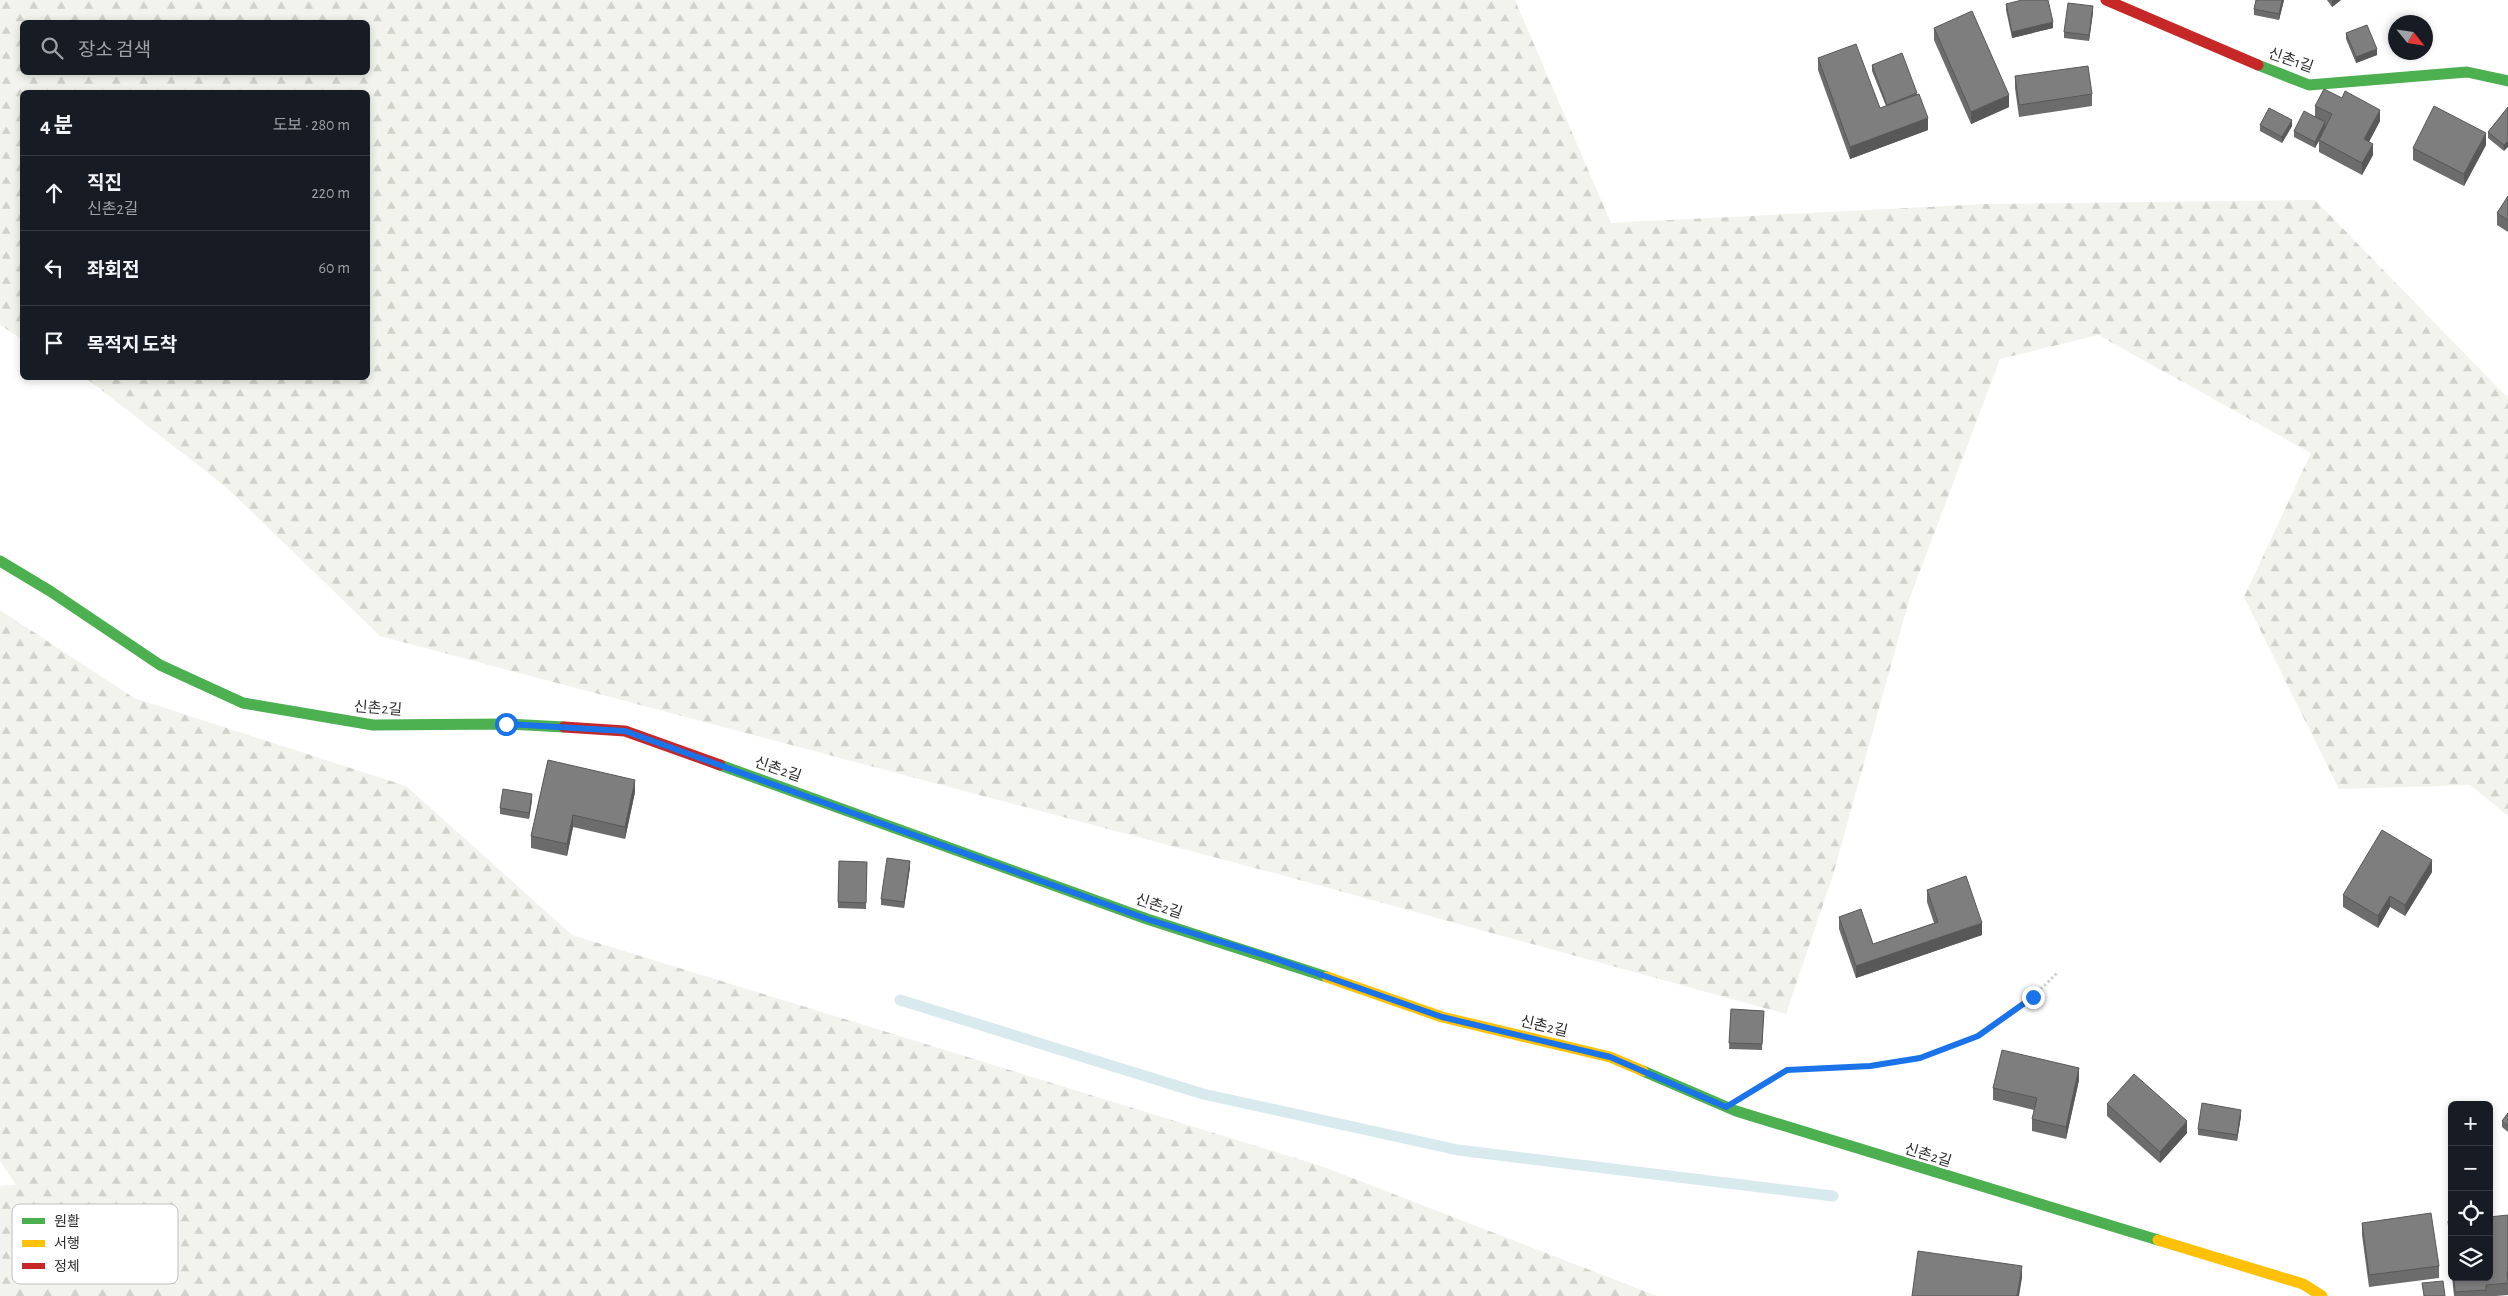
<!DOCTYPE html>
<html lang="ko">
<head>
<meta charset="utf-8">
<style>
  :root { --surface:#171b24; --page:#242831; --text:#f1f3f6; --muted:#9ea1a6; --line:#363941 }
  body { margin:0; font-family:"Alegreya Sans","Noto Sans KR",sans-serif; background:var(--page); color:var(--text) }
  .controls { position:absolute; right:15px; bottom:15px; display:grid; overflow:hidden; border-radius:8px; box-shadow:0 2px 8px #0003 }
  .controls button { width:45px; height:45px; display:grid; place-items:center; padding:0; border:0; border-bottom:1px solid var(--line); background:var(--surface); color:var(--text); font:25px sans-serif }
  .compass { position:absolute; left:2388px; top:15px; width:45px; height:45px; border-radius:50%; background:var(--surface); box-shadow:0 2px 8px #0003; rotate:120deg }
  .stop { position:absolute; width:15px; height:15px; margin:-11px; border:4px solid #1a73e8; border-radius:50%; background:#fff }
  .stop.end { background:#1a73e8; border-color:#fff; box-shadow:0 1px 5px #0008 }
  .list { margin:0; padding:0; list-style:none }
  h2 { display:flex; justify-content:space-between; align-items:center; height:65px; margin:0; padding:0 20px; font-size:21px }
  h2 small { font-size:16px; font-weight:400; color:var(--muted) }
  .list li { display:grid; grid-template-columns:32px 1fr auto; gap:15px; align-items:center; box-sizing:border-box; height:75px; padding:0 20px; border-top:1px solid var(--line) }
  .list b { display:block; font-size:19px; white-space:nowrap }
  .list p { margin:0; font-size:16px; white-space:nowrap; color:var(--muted) }
  .list em { font-size:16px; font-style:normal; color:var(--muted) }
  .icon { flex:none; width:28px; height:28px; fill:none; stroke:currentColor; stroke-width:2; stroke-linecap:round; stroke-linejoin:round }
  .map { position:relative; flex:none; width:2508px; height:1296px; overflow:hidden }
  .search { position:absolute; background:var(--surface); box-shadow:0 2px 8px #0003; left:20px; top:20px; width:350px; height:55px; display:flex; align-items:center; gap:12px; box-sizing:border-box; padding:0 18px; border-radius:8px; color:var(--muted); font-size:19px }
  .panel { position:absolute; background:var(--surface); box-shadow:0 2px 8px #0003; left:20px; top:90px; width:350px; height:290px; border-radius:8px }
  .map>svg:first-child { display:block }
  .forest { fill:url(#forest-firs); fill-rule:evenodd }
  .lines { fill:none; stroke-linecap:round; stroke-linejoin:round }
  .stream { stroke:#d9eaef; stroke-width:11 }
  .path { stroke:#d2d2d2; stroke-width:3; stroke-dasharray:2.5 2.5; stroke-linecap:butt }
  .fast { stroke:#4caf50; stroke-width:11 }
  .slow { stroke:#ffc107; stroke-width:11 }
  .jam { stroke:#c62828; stroke-width:11 }
  .wall { fill:#6c6c6c }
  .shaded-wall { fill:#585858 }
  .building { fill:#7e7e7e; stroke:#585858 }
  .route { stroke:#1a73e8; stroke-width:6 }
  .labels { text-anchor:middle; stroke-width:5; stroke-linejoin:round; paint-order:stroke }
  .street-label { font-size:15px; fill:#2d2d2d; stroke:#fff }
  .key { fill:#fff; stroke:#c0c0c0; stroke-width:1 }
  .key-label { font-size:14px; fill:#2d2d2d }
</style>
</head>
<body>
<div class="map">
<svg width="2508" height="1296" viewBox="0 0 2508 1296">
  <defs>
    <pattern id="forest-firs" width="22" height="20" patternUnits="userSpaceOnUse" patternTransform="scale(1.25)"><rect width="22" height="20" fill="#f1f3ec"/><path d="M5 1l3.5 6h-7zM16 11l3.5 6h-7z" fill="#cfd1cb"/></pattern>
  </defs>
  <rect width="100%" height="100%" fill="#fff"/>
  <g class="forest">
    <path d="M0,0H1515L1611,223L1986,204L2315,200L2508,398V816L2470,785L2339,789L2244,597L2311,453L2098,335L2000,359L1909,600L1833,875L1786,1014L1274,873L380,636L226,487L86,378H368V92H22V339L0,325ZM22,22H368V72H22Z"/>
    <path d="M0,610L134,698L406,786L572,935L1321,1166L1657,1296H0V1186L16,1185L0,1161Z"/>
  </g>
  <g class="lines">
    <path class="stream" d="M900,1000L1203,1094L1458,1150L1833,1196"/>
    <path class="path" d="M1765,1084L1787,1070L1870,1066L1920,1058L1978,1036L2033,997L2058,972"/>
    <g class="fast">
      <path d="M2258,65L2309,85L2467,72L2508,81"/>
      <path d="M0,561L50,591L160,665L243,703L373,725L506,724L564,727"/>
      <path d="M720,765L1147,919L1327,977"/>
      <path d="M1643,1071L1736,1111L2158,1240"/>
    </g>
    <g class="slow">
      <path d="M1327,977L1442,1017L1610,1057L1643,1071"/>
      <path d="M2158,1240L2303,1284L2322,1296"/>
    </g>
    <g class="jam">
      <path d="M2106,0L2258,65"/>
      <path d="M564,727L625,731L720,765"/>
    </g>
  </g>
  <g class="wall">
    <path d="M2256,0H2284L2279,20L2254,15V9Z"/>
    <path d="M2327,0H2341L2332,7Z"/>
    <path d="M2006,4L2053,28L2012,38L2006,10Z"/>
    <path d="M2093,12L2089,41L2064,38V32Z"/>
    <path d="M1934,28L2009,107L1971,124L1934,40Z"/>
    <path d="M2346,33L2377,55L2356,63L2346,39Z"/>
    <path d="M1818,58L1880,108L1886,106L1872,71V65L1917,94L1928,130L1850,159L1818,70Z"/>
    <path d="M2015,76L2092,94V106L2019,117L2015,88Z"/>
    <path d="M2315,106L2380,121L2369,142L2373,155L2362,175L2319,152V141L2315,148L2294,137V131L2315,117Z"/>
    <path d="M2508,107L2504,151L2488,138V132Z"/>
    <path d="M2260,125L2292,126L2282,143L2260,131Z"/>
    <path d="M2486,145L2464,186L2413,160V148Z"/>
    <path d="M2508,196V232L2497,225V213Z"/>
    <path d="M548,760L635,792L625,839L573,827L567,856L531,848V836Z"/>
    <path d="M532,800L529,819L500,814V808Z"/>
    <path d="M839,861L867,862L866,909L838,908Z"/>
    <path d="M910,867L904,908L881,905V899Z"/>
    <path d="M2432,872L2405,916L2390,907L2378,928L2343,907V895Z"/>
    <path d="M1927,890L1982,935L1856,978L1839,929V917L1873,944L1934,923L1927,902Z"/>
    <path d="M1731,1009L1764,1011L1762,1050L1729,1049Z"/>
    <path d="M2079,1080L2066,1139L2032,1131V1119L2034,1110L1993,1100V1088Z"/>
    <path d="M2107,1104L2187,1133L2160,1163L2107,1116Z"/>
    <path d="M2508,1113V1132L2502,1127V1121Z"/>
    <path d="M2241,1116L2237,1141L2198,1135V1129Z"/>
    <path d="M2508,1215V1295L2496,1296H2454L2452,1277H2489Z"/>
    <path d="M2452,1220V1269L2448,1233V1221Z"/>
    <path d="M2362,1223L2439,1266V1278L2369,1287L2362,1235Z"/>
  </g>
  <g class="shaded-wall">
    <path d="M2282,0H2284L2279,20V14Z"/>
    <path d="M2332,0H2341L2332,7Z"/>
    <path d="M2093,6V12L2089,41V35Z"/>
    <path d="M2053,22V28L2012,38V32Z"/>
    <path d="M2377,49V55L2356,63V57Z"/>
    <path d="M2009,95V107L1971,124V112Z"/>
    <path d="M2380,110V121L2364,151V139Z"/>
    <path d="M1928,118V130L1850,159V147Z"/>
    <path d="M2292,120V126L2282,143V137Z"/>
    <path d="M2325,122V128L2315,148V142Z"/>
    <path d="M2486,133V145L2464,186V174Z"/>
    <path d="M2508,141V147L2504,151V145Z"/>
    <path d="M2373,144V155L2362,175V163Z"/>
    <path d="M635,780V792L625,839V827Z"/>
    <path d="M532,794V800L529,819V813Z"/>
    <path d="M573,815V827L567,856V844Z"/>
    <path d="M2432,860V872L2405,916V905Z"/>
    <path d="M910,861V867L904,908V902Z"/>
    <path d="M2390,896V907L2378,928V916Z"/>
    <path d="M1982,923V935L1856,978V966Z"/>
    <path d="M2079,1068V1080L2066,1139V1127Z"/>
    <path d="M2241,1110V1116L2237,1141V1135Z"/>
    <path d="M2187,1121V1133L2160,1163V1152Z"/>
    <path d="M2022,1266V1278L2019,1296H2017Z"/>
  </g>
  <g class="building">
    <path d="M2022,0H2048L2053,22L2012,32L2006,4Z"/>
    <path d="M2256,0H2282L2279,14L2254,9Z"/>
    <path d="M2068,3L2093,6L2089,35L2064,32Z"/>
    <path d="M1972,11L2009,95L1971,112L1934,28Z"/>
    <path d="M2367,25L2377,49L2356,57L2346,33Z"/>
    <path d="M1856,44L1880,108L1919,94L1928,118L1850,147L1818,58Z"/>
    <path d="M1902,53L1917,93L1887,105L1872,65Z"/>
    <path d="M2088,66L2092,94L2019,105L2015,76Z"/>
    <path d="M2324,89L2342,98L2345,91L2380,110L2364,139L2373,144L2362,163L2319,140L2332,114L2315,106Z"/>
    <path d="M2434,106L2486,133L2464,174L2413,148Z"/>
    <path d="M2508,107V141L2504,145L2488,132Z"/>
    <path d="M2269,108L2292,120L2282,137L2260,125Z"/>
    <path d="M2304,111L2325,122L2315,142L2294,131Z"/>
    <path d="M2508,196V220L2497,213Z"/>
    <path d="M548,760L635,780L625,827L573,815L567,844L531,836Z"/>
    <path d="M503,789L532,794L529,813L500,808Z"/>
    <path d="M2382,830L2432,860L2405,905L2390,896L2378,916L2343,895Z"/>
    <path d="M887,858L910,861L904,902L881,899Z"/>
    <path d="M839,861L867,862L866,903L838,902Z"/>
    <path d="M1966,876L1982,923L1856,966L1839,917L1861,909L1873,944L1938,922L1927,890Z"/>
    <path d="M1731,1009L1764,1011L1762,1044L1729,1043Z"/>
    <path d="M2002,1050L2079,1068L2066,1127L2032,1119L2037,1098L1993,1088Z"/>
    <path d="M2134,1074L2187,1121L2160,1152L2107,1104Z"/>
    <path d="M2202,1103L2241,1110L2237,1135L2198,1129Z"/>
    <path d="M2508,1113V1126L2502,1121Z"/>
    <path d="M2431,1213L2439,1266L2369,1275L2362,1223Z"/>
    <path d="M2508,1215V1272H2507L2508,1283L2486,1285V1290L2455,1292L2454,1277H2489V1217Z"/>
    <path d="M2452,1220V1257L2448,1221Z"/>
    <path d="M1918,1251L2022,1266L2017,1296H1912Z"/>
    <path d="M2443,1281L2445,1296H2424L2422,1283Z"/>
  </g>
  <g class="lines">
    <path class="route" d="M506,724L625,731L1147,919L1273,958L1442,1017L1610,1057L1726,1107L1787,1070L1870,1066L1920,1058L1978,1036L2033,997"/>
  </g>
  <g class="labels">
    <g class="street-label">
      <text transform="translate(2291 60) rotate(19)" y="5">신촌1길</text>
      <text transform="translate(378 708) rotate(4)" y="5">신촌2길</text>
      <text transform="translate(778 769) rotate(19)" y="5">신촌2길</text>
      <text transform="translate(1159 906) rotate(18)" y="5">신촌2길</text>
      <text transform="translate(1544 1026) rotate(13)" y="5">신촌2길</text>
      <text transform="translate(1928 1155) rotate(17)" y="5">신촌2길</text>
    </g>
  </g>
  <rect x="12" y="1204" width="166" height="80" rx="8" class="key"/>
  <rect x="22" y="1218" width="23" height="6" fill="#4caf50"/>
  <rect x="22" y="1240" width="23" height="7" fill="#ffc107"/>
  <rect x="22" y="1263" width="23" height="6" fill="#c62828"/>
  <g class="key-label">
    <text x="54" y="1226">원활</text>
    <text x="54" y="1248">서행</text>
    <text x="54" y="1271">정체</text>
  </g>
</svg>
<div class="controls">
<button>+</button>
<button>−</button>
<button><svg class="icon" aria-label="locate" viewBox="0 0 24 24"><circle cx="12" cy="12" r="6"/><path d="M12 2v4M12 18v4M2 12h4M18 12h4"/></svg></button>
<button><svg class="icon" aria-label="layers" viewBox="0 0 24 24"><path d="M12 4l9 5-9 5-9-5zM3 14l9 5 9-5"/></svg></button>
</div>
<svg class="compass" viewBox="-18 -18 36 36"><path d="M0-13l5 13h-10z" fill="#e53935"/><path d="M0 13l5-13h-10z" fill="#9ea1a6"/></svg>
<div class="stop" style="left:506px;top:724px"></div>
<div class="stop end" style="left:2033px;top:997px"></div>
<div class="search"><svg class="icon" aria-label="search" viewBox="0 0 24 24"><circle cx="10" cy="10" r="6"/><path d="M15 15l6 6"/></svg>장소 검색</div>
<section class="panel">
<h2>4 분<small>도보 · 280 m</small></h2>
<ul class="list">
<li><svg class="icon" aria-label="ahead" viewBox="0 0 24 24"><path d="M12 20V5M6 11l6-6 6 6"/></svg><div><b>직진</b><p>신촌2길</p></div><em>220 m</em></li>
<li><svg class="icon" aria-label="left" viewBox="0 0 24 24"><path d="M17 20v-9H6M10 6l-5 5 5 5"/></svg><div><b>좌회전</b></div><em>60 m</em></li>
<li><svg class="icon" aria-label="arrive" viewBox="0 0 24 24"><path d="M6 21V4h12l-3 4 3 4H6"/></svg><div><b>목적지 도착</b></div></li>
</ul>
</section>
</div>
</body>
</html>
